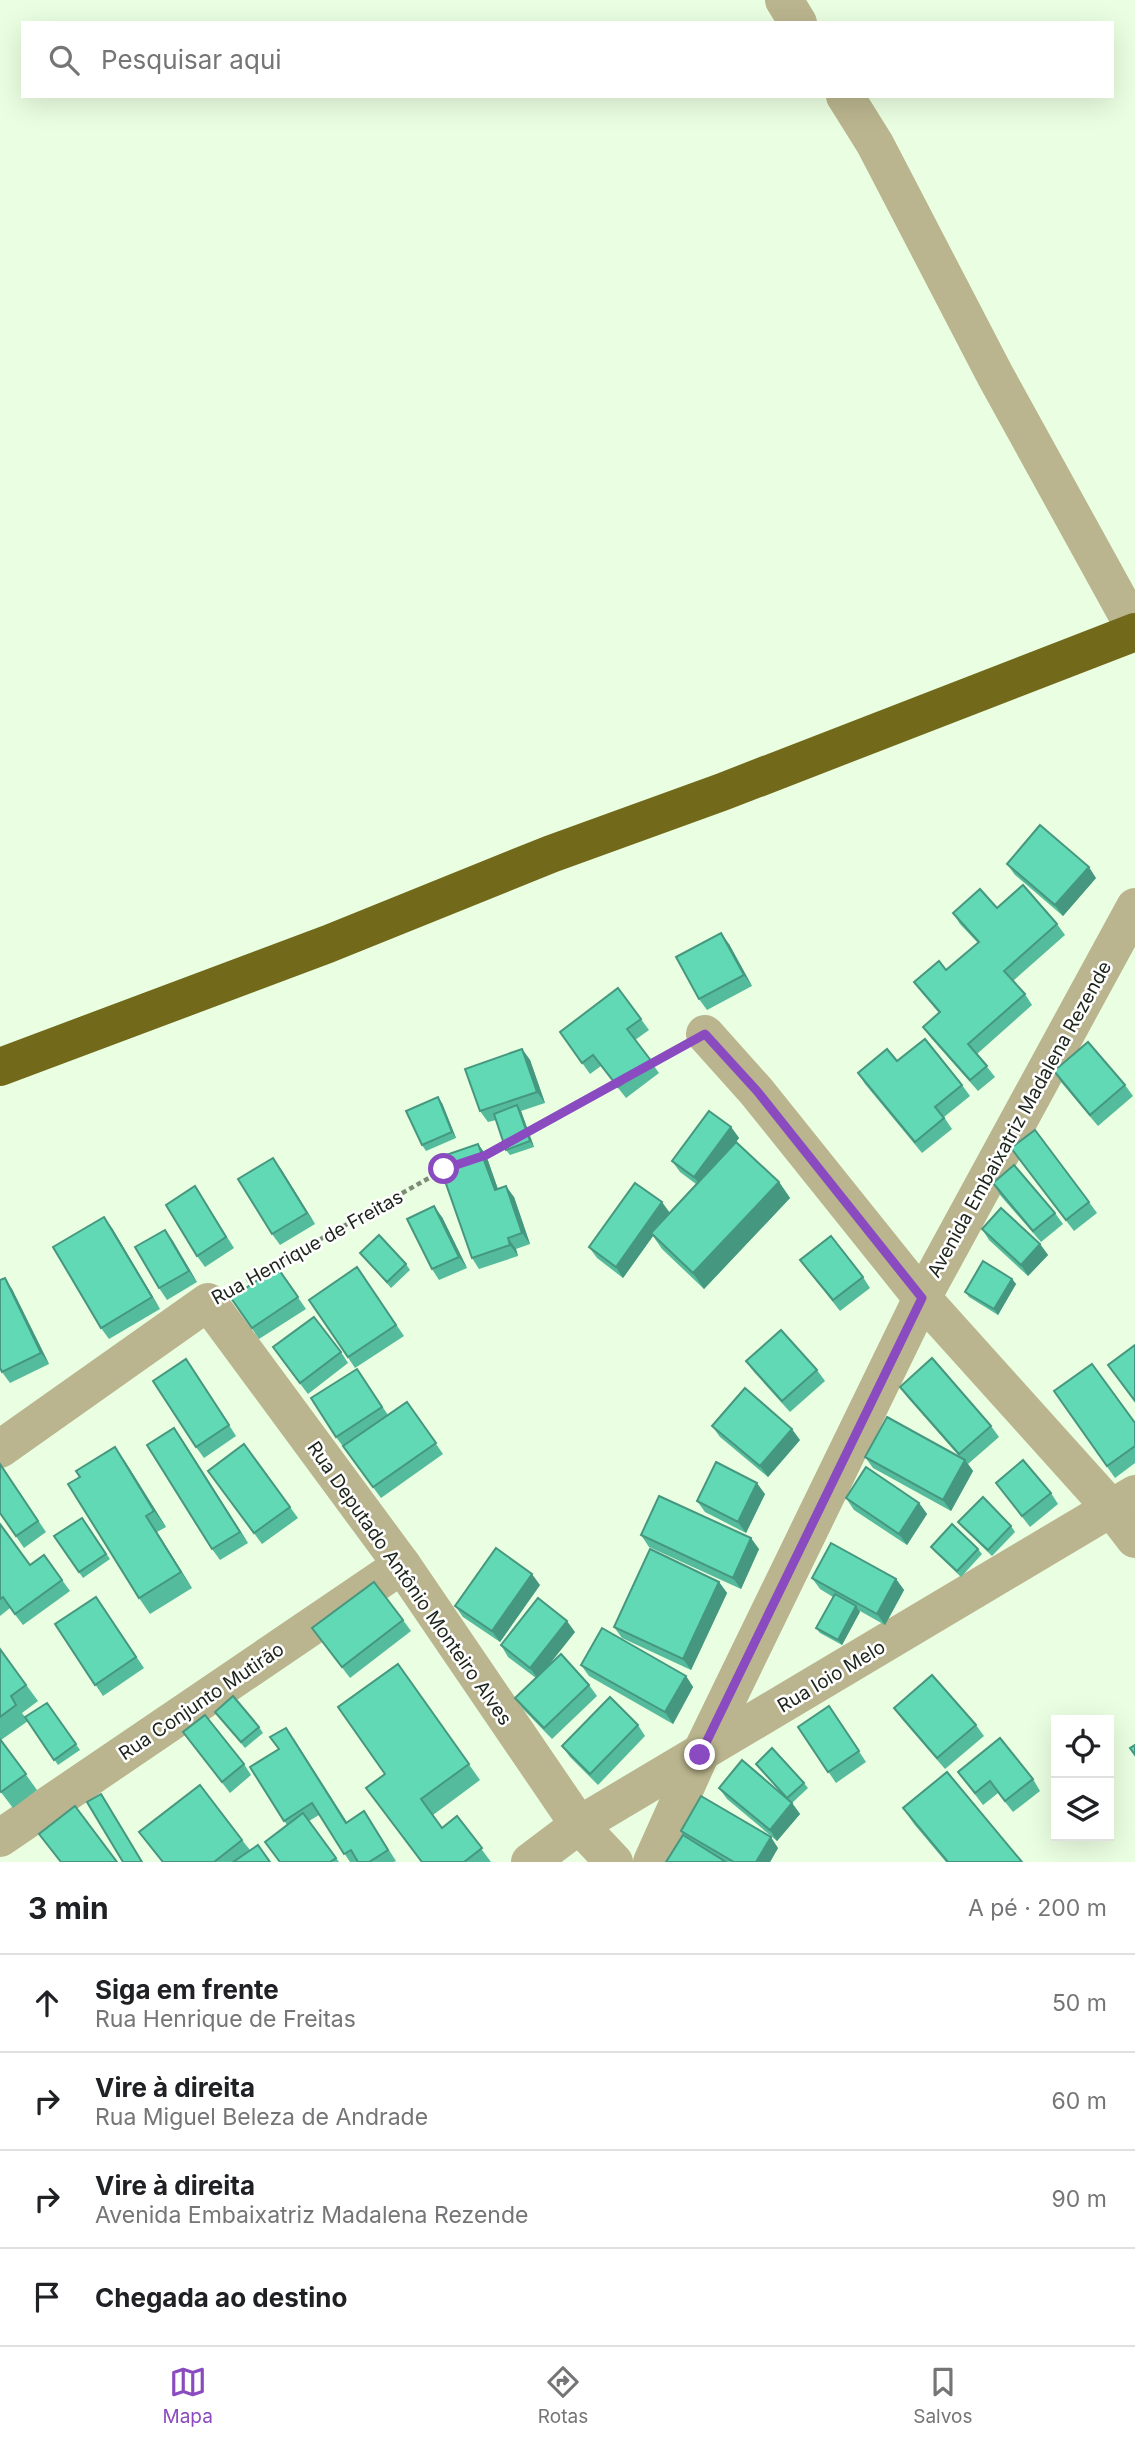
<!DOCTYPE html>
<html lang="pt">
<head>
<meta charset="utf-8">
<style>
  :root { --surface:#fff; --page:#f6f6f6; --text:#202124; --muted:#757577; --line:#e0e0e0; --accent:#8b4bc0 }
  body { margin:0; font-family:Inter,sans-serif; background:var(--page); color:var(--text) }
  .controls { position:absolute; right:21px; bottom:21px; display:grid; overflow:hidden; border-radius:0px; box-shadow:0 7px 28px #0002 }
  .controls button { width:63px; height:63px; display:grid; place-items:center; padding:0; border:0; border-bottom:2px solid var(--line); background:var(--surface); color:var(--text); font:35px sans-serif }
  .stop { position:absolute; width:21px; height:21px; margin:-16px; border:5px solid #8b4bc0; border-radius:50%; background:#fff }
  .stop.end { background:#8b4bc0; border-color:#fff; box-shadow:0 2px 7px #0008 }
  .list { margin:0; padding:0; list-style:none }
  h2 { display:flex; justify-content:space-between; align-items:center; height:91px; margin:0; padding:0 28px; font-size:30px }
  h2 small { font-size:23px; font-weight:400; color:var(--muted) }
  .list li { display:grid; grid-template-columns:46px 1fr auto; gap:21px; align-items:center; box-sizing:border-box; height:98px; padding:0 28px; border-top:2px solid var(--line) }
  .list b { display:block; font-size:26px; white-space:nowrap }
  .list p { margin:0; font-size:23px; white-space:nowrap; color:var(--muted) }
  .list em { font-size:23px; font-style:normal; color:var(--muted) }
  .icon { flex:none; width:38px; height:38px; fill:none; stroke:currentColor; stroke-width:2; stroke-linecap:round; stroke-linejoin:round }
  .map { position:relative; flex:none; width:1135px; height:1862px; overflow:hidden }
  .search { position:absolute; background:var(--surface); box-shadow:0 7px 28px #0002; left:21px; right:21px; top:21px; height:77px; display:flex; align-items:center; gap:18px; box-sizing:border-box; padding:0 24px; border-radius:0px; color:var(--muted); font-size:26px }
  .sheet { height:483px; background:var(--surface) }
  nav { display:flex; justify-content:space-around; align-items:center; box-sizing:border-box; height:98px; border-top:2px solid var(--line); background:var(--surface); font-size:19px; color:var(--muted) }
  nav a { display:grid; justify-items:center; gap:4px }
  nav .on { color:var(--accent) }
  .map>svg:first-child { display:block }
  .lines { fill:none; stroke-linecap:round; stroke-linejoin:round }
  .path { stroke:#7d8b77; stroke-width:4.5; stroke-dasharray:5 3.5; stroke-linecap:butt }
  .street { stroke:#bab58e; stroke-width:38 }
  .highway { stroke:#72691b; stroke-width:38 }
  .wall { fill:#54bb9c }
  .shaded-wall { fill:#45987f }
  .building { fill:#62d9b5; stroke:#45987f; stroke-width:2 }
  .route { stroke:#8b4bc0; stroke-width:9 }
  .labels { text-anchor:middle; stroke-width:5; stroke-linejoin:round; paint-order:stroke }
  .street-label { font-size:19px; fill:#1d251a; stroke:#fff }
</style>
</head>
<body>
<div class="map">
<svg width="1135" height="1862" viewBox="0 0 1135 1862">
  <rect width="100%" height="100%" fill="#eafee1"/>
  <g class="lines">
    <g class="path">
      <path d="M649,1065L675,1051"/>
      <path d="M523,1134L620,1081"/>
      <path d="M483,1156L509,1142"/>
      <path d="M239,1285L445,1169"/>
    </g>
    <g class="street">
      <path d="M784,0L798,23"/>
      <path d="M845,96L875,144L995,375L1135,629"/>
      <path d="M705,1034L756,1091L922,1298L1111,1508L1135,1539"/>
      <path d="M0,1449L208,1302L402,1565L579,1825L614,1862"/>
      <path d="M0,1838L402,1565"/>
      <path d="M530,1862L579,1825L1135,1494"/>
      <path d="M652,1862L700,1755L922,1298L1135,907"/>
    </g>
    <path class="highway" d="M0,1067L328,944L551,854L722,792L1135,632"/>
  </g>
  <g class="wall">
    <path d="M1007,864L1096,878L1063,916L1015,875Z"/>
    <path d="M997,908L1057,924L1065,935L1013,981L1025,994L1032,1005L977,1054L995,1077L978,1091L931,1038L923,1027L939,1013L922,993L914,982L946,970L978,943L960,924L953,913Z"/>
    <path d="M729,944L752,986L707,1010L699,999Z"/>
    <path d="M618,988L649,1030L635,1040L659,1073L626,1098L601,1066L590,1074L560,1032Z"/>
    <path d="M522,1049L530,1060L545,1103L521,1111L534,1147L510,1155L506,1150L496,1120L488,1122L480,1111Z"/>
    <path d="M897,1061L962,1085L970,1096L944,1117L952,1129L922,1153L865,1084L858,1073Z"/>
    <path d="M1054,1071L1125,1085L1133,1096L1098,1126L1061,1082Z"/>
    <path d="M442,1103L456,1138L426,1151L422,1145Z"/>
    <path d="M731,1127L739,1138L736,1142L779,1182L790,1198L704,1289L662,1249L653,1236L623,1278L597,1258L589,1247L669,1213L696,1184L680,1172L672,1161Z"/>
    <path d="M478,1144L486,1155L498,1189L514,1197L530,1244L516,1249L518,1256L479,1269L472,1258Z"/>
    <path d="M1019,1159L1089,1202L1097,1213L1074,1231Z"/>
    <path d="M281,1169L315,1224L280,1245L272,1234Z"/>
    <path d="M993,1183L1055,1213L1063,1224L1041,1242L1000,1195Z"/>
    <path d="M195,1186L234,1248L205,1267L197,1256Z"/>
    <path d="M442,1217L467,1268L439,1280L432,1269Z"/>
    <path d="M112,1228L160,1309L109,1339L101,1328Z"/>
    <path d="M982,1229L1040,1244L1048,1255L1028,1276L989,1240Z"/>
    <path d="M165,1230L197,1282L167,1300L159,1288Z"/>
    <path d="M360,1253L406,1264L410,1270L391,1288Z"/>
    <path d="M800,1260L863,1277L870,1288L840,1311Z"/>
    <path d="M277,1267L306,1309L259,1339L231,1298Z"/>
    <path d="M357,1267L404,1336L355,1368L309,1300Z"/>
    <path d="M1012,1279L1016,1284L998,1315L969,1297L965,1292Z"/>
    <path d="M12,1289L49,1364L10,1383L2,1372Z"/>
    <path d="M341,1352L348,1363L308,1394L281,1359Z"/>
    <path d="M746,1361L817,1370L825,1381L790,1412L754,1372Z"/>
    <path d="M357,1369L388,1415L407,1402L443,1454L381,1498L336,1437Z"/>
    <path d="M194,1370L236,1436L204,1458L196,1447Z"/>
    <path d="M900,1387L991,1426L999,1437L968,1464L973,1471L951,1511L873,1468L865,1457L959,1456L908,1398Z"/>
    <path d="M1054,1391L1135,1423V1463L1115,1478Z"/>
    <path d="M712,1426L800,1440L768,1477L720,1437Z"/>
    <path d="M174,1428L248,1543L220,1560L212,1549Z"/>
    <path d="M244,1444L298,1518L262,1544L208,1471Z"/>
    <path d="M115,1447L126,1463L166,1527L157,1532L192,1588L150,1614L139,1598Z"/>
    <path d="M0,1464L46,1532L24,1548L0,1513Z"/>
    <path d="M996,1483L1051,1493L1058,1504L1030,1527Z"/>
    <path d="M765,1494L746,1533L705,1512L697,1501Z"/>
    <path d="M846,1498L919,1503L927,1514L907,1545L854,1510Z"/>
    <path d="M82,1518L110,1559L83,1578L54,1536Z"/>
    <path d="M958,1522L1011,1526L1015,1532L992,1556L962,1527Z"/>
    <path d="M0,1524L30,1565L44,1555L70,1591L23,1625L10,1608L0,1616Z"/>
    <path d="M641,1535L759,1549L741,1589L649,1547Z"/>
    <path d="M931,1547L978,1549L982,1554L961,1577L935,1552Z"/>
    <path d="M812,1578L896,1579L904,1590L885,1625L860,1611L842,1645L820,1633L816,1628L833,1597L820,1589Z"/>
    <path d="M719,1582L727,1593L691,1670L622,1638L614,1627Z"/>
    <path d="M540,1585L500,1642L463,1617L455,1606Z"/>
    <path d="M96,1597L144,1668L103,1696L55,1624Z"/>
    <path d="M403,1620L411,1631L350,1678L312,1628Z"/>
    <path d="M575,1632L545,1669L589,1685L597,1696L552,1739L523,1709L515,1698L536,1678L508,1657L501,1645Z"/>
    <path d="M0,1649L38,1701L22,1713L25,1717L47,1703L80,1750L58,1765L28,1721L1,1740L37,1790L13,1808L0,1791Z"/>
    <path d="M398,1664L480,1780L433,1815L442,1828L457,1816L491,1862H421L366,1788L385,1774Z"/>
    <path d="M581,1665L686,1676L693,1687L673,1724L589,1676Z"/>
    <path d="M829,1706L866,1762L836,1783L798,1727Z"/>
    <path d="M894,1708L976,1725L984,1736L945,1769L902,1719Z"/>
    <path d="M215,1712L259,1727L263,1733L245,1748Z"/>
    <path d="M638,1725L645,1736L598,1785L570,1757L562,1746Z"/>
    <path d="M183,1732L244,1764L251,1775L230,1793Z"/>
    <path d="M294,1739L347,1822L364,1811L396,1861L394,1862H350L319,1815L309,1821L339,1862H279L287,1825L250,1767Z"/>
    <path d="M756,1764L804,1783L808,1788L792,1803L800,1814L777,1841L727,1799L719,1788L782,1794Z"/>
    <path d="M958,1772L1033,1779L1040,1791L1013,1812L998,1793L983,1805Z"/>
    <path d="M903,1808L1022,1862H946L914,1824Z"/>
    <path d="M681,1831L778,1848L770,1862H666L683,1835Z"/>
    <path d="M139,1832L242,1840L250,1850L270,1862H162Z"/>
  </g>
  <g class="shaded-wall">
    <path d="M1089,867L1096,878L1063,916L1055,905Z"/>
    <path d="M721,933L729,944L752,986L744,975Z"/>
    <path d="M522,1049L530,1060L545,1103L537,1092Z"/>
    <path d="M438,1097L442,1103L456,1138L452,1132Z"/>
    <path d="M517,1105L521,1111L534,1147L530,1141Z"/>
    <path d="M731,1127L739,1138L702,1188L694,1177Z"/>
    <path d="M478,1144L486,1155L502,1201L495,1190Z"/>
    <path d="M273,1158L281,1169L315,1224L307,1213Z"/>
    <path d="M779,1182L790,1198L704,1289L693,1273Z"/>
    <path d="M506,1186L514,1197L530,1244L522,1233Z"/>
    <path d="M662,1202L670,1213L651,1233L653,1236L623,1278L616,1267Z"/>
    <path d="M434,1206L442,1217L467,1268L459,1257Z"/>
    <path d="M104,1217L112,1228L160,1309L152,1297Z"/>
    <path d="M165,1230L173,1241L197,1282L189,1271Z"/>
    <path d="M508,1238L516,1249L518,1256L510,1245Z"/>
    <path d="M1040,1244L1048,1255L1028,1276L1021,1265Z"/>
    <path d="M5,1278L12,1289L49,1364L41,1353Z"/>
    <path d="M1012,1279L1016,1284L998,1315L994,1309Z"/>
    <path d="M174,1428L182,1439L248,1543L240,1532Z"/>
    <path d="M792,1429L800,1440L768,1477L760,1466Z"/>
    <path d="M115,1447L126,1463L166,1527L154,1511Z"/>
    <path d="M965,1460L973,1471L951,1511L943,1500Z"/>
    <path d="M757,1483L765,1494L746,1533L738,1522Z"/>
    <path d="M919,1503L927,1514L907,1545L899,1534Z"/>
    <path d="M146,1516L157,1532L192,1588L181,1572Z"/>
    <path d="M751,1538L759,1549L741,1589L733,1578Z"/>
    <path d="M532,1574L540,1585L500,1642L492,1631Z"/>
    <path d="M896,1579L904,1590L885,1625L877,1614Z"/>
    <path d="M719,1582L727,1593L691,1670L683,1659Z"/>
    <path d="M856,1606L860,1612L842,1645L838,1640Z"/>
    <path d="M567,1621L575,1632L538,1679L530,1668Z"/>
    <path d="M686,1676L693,1687L673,1724L665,1712Z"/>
    <path d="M792,1803L800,1814L777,1841L770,1830Z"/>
    <path d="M771,1837L778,1848L770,1862H756Z"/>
  </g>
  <g class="building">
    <path d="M1040,825L1089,867L1055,905L1007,864Z"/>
    <path d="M1023,885L1057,924L1004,971L1025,994L968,1044L987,1066L970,1080L923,1027L940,1012L914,982L939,961L946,970L979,942L953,913L980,889L997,908Z"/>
    <path d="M721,933L744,975L699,999L676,957Z"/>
    <path d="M618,988L641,1019L627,1029L652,1062L618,1087L593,1055L582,1063L560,1032Z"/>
    <path d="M925,1039L962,1085L935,1107L944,1118L915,1142L858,1073L887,1049L897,1061Z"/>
    <path d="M1088,1042L1125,1085L1090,1115L1054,1071Z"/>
    <path d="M522,1049L537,1092L480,1111L465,1069Z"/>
    <path d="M438,1097L452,1132L422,1145L406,1111Z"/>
    <path d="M517,1105L530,1141L506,1150L494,1114Z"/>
    <path d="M709,1111L731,1127L694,1177L672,1161Z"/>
    <path d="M1035,1130L1089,1202L1066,1220L1011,1148Z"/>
    <path d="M736,1142L779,1182L693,1273L651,1233Z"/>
    <path d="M478,1144L495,1190L506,1186L522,1233L508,1238L510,1245L472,1258L437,1158Z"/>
    <path d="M273,1158L307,1213L272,1234L238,1179Z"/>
    <path d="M1014,1165L1055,1213L1033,1231L993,1183Z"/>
    <path d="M635,1183L662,1202L616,1267L589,1247Z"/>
    <path d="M195,1186L226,1237L197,1256L166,1205Z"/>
    <path d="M434,1206L459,1257L432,1269L407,1219Z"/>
    <path d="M1001,1208L1040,1244L1021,1265L982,1229Z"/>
    <path d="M104,1217L152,1297L101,1328L53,1247Z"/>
    <path d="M165,1230L189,1271L159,1288L135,1247Z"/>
    <path d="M379,1235L406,1264L387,1282L360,1253Z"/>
    <path d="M831,1236L863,1277L833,1300L800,1260Z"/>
    <path d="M983,1261L1012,1279L994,1309L965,1292Z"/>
    <path d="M277,1267L298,1297L252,1328L231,1298Z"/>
    <path d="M357,1267L396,1325L348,1357L309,1300Z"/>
    <path d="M5,1278L41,1353L2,1372L0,1368V1280Z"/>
    <path d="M314,1317L341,1352L300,1383L273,1347Z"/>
    <path d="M781,1330L817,1370L782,1401L746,1361Z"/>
    <path d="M1135,1345V1401L1108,1365Z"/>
    <path d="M932,1358L991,1426L959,1454L900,1387Z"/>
    <path d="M186,1359L229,1425L196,1447L153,1381Z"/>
    <path d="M1092,1364L1135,1423V1446L1107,1466L1054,1391Z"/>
    <path d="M357,1369L382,1407L336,1437L311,1398Z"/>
    <path d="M745,1388L792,1429L760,1466L712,1426Z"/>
    <path d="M407,1402L436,1443L373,1487L343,1446Z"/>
    <path d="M887,1417L965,1460L943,1500L865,1457Z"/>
    <path d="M174,1428L240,1532L212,1549L147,1445Z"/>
    <path d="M244,1444L290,1507L254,1533L208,1471Z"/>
    <path d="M115,1447L154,1511L146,1516L181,1572L139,1598L68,1484L80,1477L76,1471Z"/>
    <path d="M1023,1460L1051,1493L1022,1516L996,1483Z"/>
    <path d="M716,1462L757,1483L738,1522L697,1501Z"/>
    <path d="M0,1464L38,1521L16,1536L0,1513Z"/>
    <path d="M866,1467L919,1503L899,1534L846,1498Z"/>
    <path d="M659,1496L751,1538L733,1578L641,1535Z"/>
    <path d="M983,1497L1011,1526L988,1550L958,1522Z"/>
    <path d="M82,1518L106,1554L79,1572L54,1536Z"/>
    <path d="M0,1524L30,1565L44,1555L62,1580L15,1614L3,1597L0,1599Z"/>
    <path d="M952,1524L978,1549L957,1571L931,1547Z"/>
    <path d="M831,1543L896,1579L877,1614L812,1578Z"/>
    <path d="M496,1548L532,1574L492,1631L455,1606Z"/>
    <path d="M650,1549L719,1582L683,1659L614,1627Z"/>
    <path d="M374,1582L403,1620L342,1667L312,1628Z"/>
    <path d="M835,1594L856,1606L838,1640L816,1628Z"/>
    <path d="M96,1597L136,1657L95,1685L55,1624Z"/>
    <path d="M538,1598L567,1621L530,1668L501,1645Z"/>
    <path d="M602,1628L686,1676L665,1712L581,1665Z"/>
    <path d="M0,1649L26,1685L11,1696L16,1705L0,1717Z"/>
    <path d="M561,1654L589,1685L544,1728L515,1698Z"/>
    <path d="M398,1664L469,1764L421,1799L442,1828L457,1816L482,1848L464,1862H422L366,1788L385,1774L338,1707Z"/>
    <path d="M932,1675L976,1725L937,1758L894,1708Z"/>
    <path d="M233,1696L259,1727L241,1742L215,1712Z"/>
    <path d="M610,1697L638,1725L590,1774L562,1746Z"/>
    <path d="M47,1703L76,1744L54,1760L25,1717Z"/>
    <path d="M829,1706L859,1751L828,1772L798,1727Z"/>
    <path d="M205,1715L244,1764L222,1782L183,1732Z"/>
    <path d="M286,1728L346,1823L364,1811L388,1850L369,1862H358L351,1850L344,1854L312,1803L284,1821L250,1767L279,1749L270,1737Z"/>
    <path d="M1000,1738L1033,1779L1005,1801L990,1781L975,1793L958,1772Z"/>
    <path d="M0,1739L26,1774L1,1792L0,1791Z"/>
    <path d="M1135,1745V1755L1130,1748Z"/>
    <path d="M772,1748L804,1783L787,1798L756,1764Z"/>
    <path d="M742,1760L792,1803L770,1830L719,1788Z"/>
    <path d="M947,1772L1022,1862H948L903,1808Z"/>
    <path d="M200,1785L242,1840L214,1862H163L139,1832Z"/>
    <path d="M101,1794L142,1862H123L87,1802Z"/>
    <path d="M701,1796L771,1837L756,1862H734L681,1831Z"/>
    <path d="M75,1806L117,1862H61L39,1834Z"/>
    <path d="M303,1813L336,1858L330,1862H280L265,1842Z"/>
    <path d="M683,1835L726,1862H666Z"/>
    <path d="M258,1845L270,1862H233Z"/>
  </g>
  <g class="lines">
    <path class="route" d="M444,1169L486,1155L705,1034L757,1091L922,1298L700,1755"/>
  </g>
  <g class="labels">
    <g class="street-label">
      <text transform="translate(1019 1119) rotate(-61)" y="7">Avenida Embaixatriz Madalena Rezende</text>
      <text transform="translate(307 1247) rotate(-29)" y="7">Rua Henrique de Freitas</text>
      <text transform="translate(410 1583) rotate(55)" y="7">Rua Deputado Antônio Monteiro Alves</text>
      <text transform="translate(831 1676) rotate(-31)" y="7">Rua Ioio Melo</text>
      <text transform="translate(201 1701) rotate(-34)" y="7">Rua Conjunto Mutirão</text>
    </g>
  </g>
</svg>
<div class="controls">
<button><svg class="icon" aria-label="locate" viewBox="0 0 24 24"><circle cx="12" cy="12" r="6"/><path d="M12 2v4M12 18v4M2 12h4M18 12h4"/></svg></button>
<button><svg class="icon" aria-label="layers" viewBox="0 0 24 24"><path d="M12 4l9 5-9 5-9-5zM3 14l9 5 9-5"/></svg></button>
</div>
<div class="stop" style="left:444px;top:1169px"></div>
<div class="stop end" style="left:700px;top:1755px"></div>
<div class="search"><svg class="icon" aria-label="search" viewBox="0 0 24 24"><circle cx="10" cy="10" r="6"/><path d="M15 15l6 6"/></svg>Pesquisar aqui</div>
</div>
<section class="sheet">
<h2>3 min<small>A pé · 200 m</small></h2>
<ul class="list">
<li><svg class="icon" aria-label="ahead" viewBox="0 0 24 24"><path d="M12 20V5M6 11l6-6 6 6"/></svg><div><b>Siga em frente</b><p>Rua Henrique de Freitas</p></div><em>50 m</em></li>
<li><svg class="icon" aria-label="right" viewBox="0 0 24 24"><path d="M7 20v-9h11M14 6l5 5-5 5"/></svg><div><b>Vire à direita</b><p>Rua Miguel Beleza de Andrade</p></div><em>60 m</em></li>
<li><svg class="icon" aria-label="right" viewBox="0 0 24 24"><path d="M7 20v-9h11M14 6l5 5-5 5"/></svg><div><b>Vire à direita</b><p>Avenida Embaixatriz Madalena Rezende</p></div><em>90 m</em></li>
<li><svg class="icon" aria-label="arrive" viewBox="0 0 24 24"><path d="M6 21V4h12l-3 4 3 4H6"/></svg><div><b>Chegada ao destino</b></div></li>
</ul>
</section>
<nav>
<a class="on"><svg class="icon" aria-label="map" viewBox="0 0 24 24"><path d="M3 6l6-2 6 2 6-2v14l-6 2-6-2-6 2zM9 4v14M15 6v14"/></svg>Mapa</a>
<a><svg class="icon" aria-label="directions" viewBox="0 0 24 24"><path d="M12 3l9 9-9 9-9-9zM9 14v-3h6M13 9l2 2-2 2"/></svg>Rotas</a>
<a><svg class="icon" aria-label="saved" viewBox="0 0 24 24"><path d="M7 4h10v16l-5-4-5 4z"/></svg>Salvos</a>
</nav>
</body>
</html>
